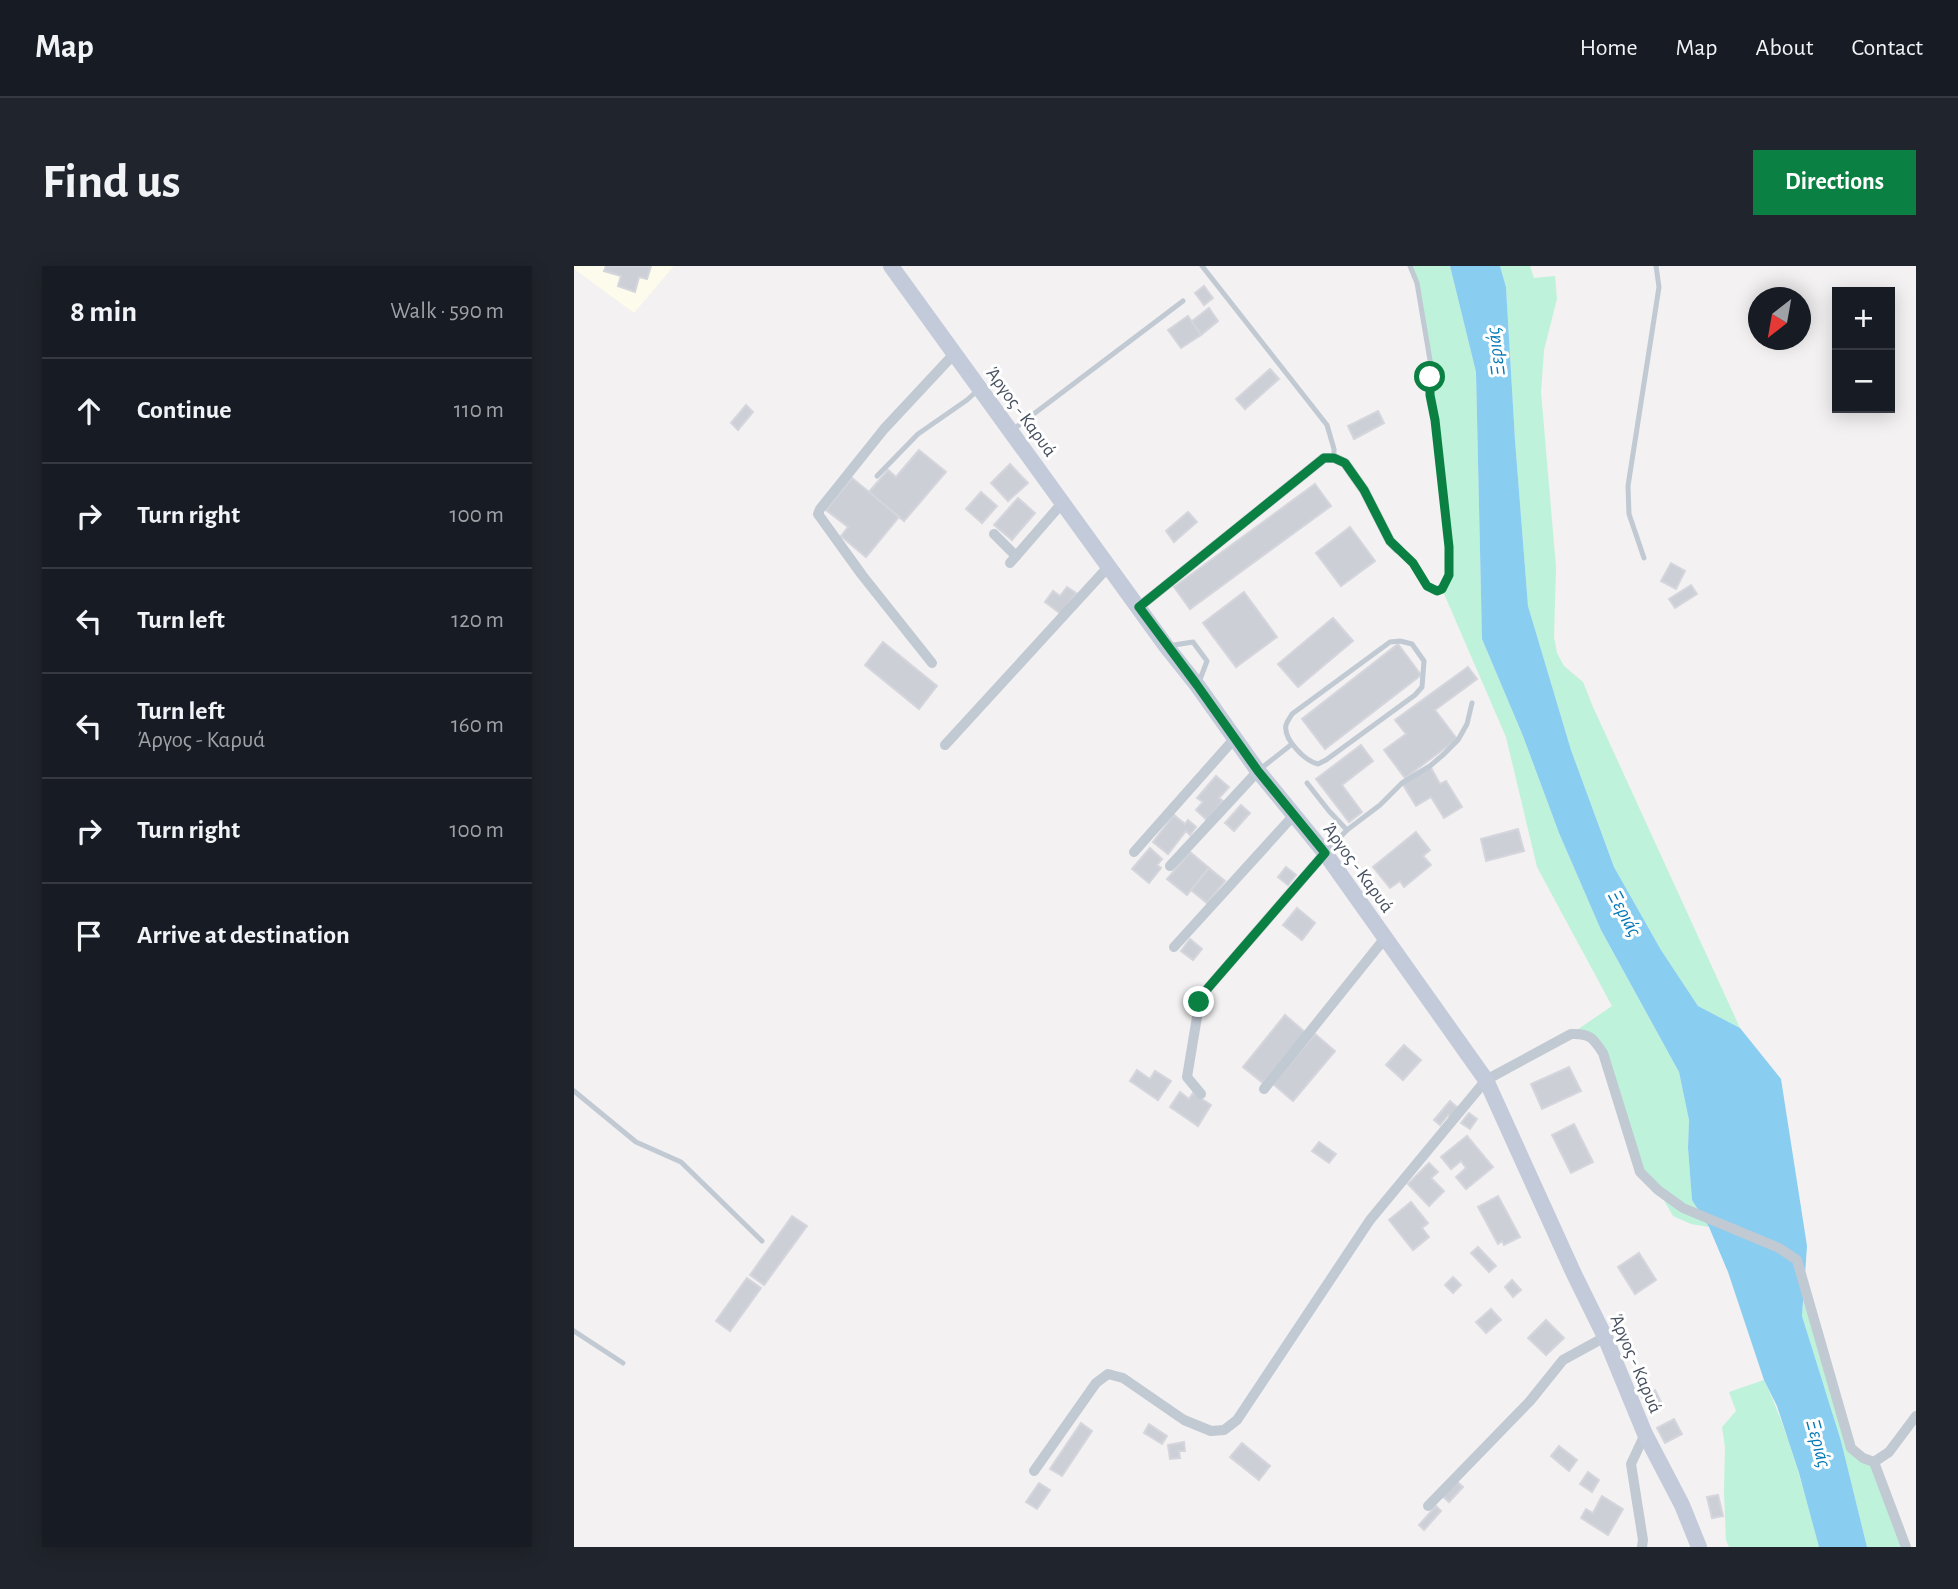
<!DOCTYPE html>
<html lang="en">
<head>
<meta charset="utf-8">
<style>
  :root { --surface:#171b24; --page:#20242c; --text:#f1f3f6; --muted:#9ea1a6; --line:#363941; --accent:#0b8043 }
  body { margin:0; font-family:"Alegreya Sans",sans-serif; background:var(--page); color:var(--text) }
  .controls { position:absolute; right:21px; top:21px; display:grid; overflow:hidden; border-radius:0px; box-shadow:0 4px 18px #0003 }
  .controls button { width:63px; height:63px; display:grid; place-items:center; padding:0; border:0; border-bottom:2px solid var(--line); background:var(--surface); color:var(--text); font:35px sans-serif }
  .compass { position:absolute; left:1174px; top:21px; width:63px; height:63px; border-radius:50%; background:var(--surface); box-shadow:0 4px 18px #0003; rotate:211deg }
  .stop { position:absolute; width:21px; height:21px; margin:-16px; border:5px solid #0b8043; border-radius:50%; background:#fff }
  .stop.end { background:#0b8043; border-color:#fff; box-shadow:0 2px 7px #0008 }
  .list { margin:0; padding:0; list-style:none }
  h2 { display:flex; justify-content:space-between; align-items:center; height:91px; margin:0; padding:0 28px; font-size:30px }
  h2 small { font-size:23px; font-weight:400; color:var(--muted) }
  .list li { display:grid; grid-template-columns:46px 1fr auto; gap:21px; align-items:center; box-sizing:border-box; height:105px; padding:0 28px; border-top:2px solid var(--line) }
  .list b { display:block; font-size:26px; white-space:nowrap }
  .list p { margin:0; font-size:23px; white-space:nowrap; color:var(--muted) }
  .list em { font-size:23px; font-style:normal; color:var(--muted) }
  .icon { flex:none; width:38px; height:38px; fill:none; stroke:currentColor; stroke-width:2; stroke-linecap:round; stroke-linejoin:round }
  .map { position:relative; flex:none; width:1342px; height:1281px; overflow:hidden; border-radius:0px }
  header { display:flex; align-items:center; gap:42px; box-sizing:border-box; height:98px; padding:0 35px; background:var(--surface); border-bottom:2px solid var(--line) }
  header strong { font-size:33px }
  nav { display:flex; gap:38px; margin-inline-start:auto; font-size:24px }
  .intro { display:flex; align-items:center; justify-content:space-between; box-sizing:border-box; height:168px; padding:0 42px }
  h1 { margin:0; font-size:49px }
  .button { padding:18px 32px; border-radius:0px; background:var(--accent); color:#fff; font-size:24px; font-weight:700 }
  main { display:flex; gap:42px; padding:0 42px }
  aside { flex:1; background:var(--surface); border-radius:0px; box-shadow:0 4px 18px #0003 }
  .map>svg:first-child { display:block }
  .commercial { fill:#fdfbeb }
  .green { fill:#bef2da }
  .water { fill:#89cdf1 }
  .building { fill:#cdcfd6; stroke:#d5d6dd; stroke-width:2 }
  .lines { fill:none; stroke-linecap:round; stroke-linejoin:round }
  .lane { stroke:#c1c9d3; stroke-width:5 }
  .street { stroke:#c1c9d3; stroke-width:10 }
  .secondary { stroke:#c3cbda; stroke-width:16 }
  .route { stroke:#0b8043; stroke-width:9 }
  .labels { text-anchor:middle; stroke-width:6; stroke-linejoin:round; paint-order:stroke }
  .street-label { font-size:19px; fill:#485160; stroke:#fff }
  .water-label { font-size:21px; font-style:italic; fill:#0478b6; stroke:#fff }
</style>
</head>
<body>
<header>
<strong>Map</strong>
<nav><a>Home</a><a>Map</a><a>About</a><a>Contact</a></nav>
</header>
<div class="intro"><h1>Find us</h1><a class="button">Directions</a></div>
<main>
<aside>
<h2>8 min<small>Walk · 590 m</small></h2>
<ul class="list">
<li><svg class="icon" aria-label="ahead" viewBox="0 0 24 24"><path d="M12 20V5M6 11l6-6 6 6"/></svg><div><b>Continue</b></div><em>110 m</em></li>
<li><svg class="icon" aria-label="right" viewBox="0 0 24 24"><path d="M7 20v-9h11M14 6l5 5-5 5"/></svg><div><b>Turn right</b></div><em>100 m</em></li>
<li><svg class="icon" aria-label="left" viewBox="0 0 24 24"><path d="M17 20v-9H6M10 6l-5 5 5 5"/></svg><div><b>Turn left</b></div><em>120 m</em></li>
<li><svg class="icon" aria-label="left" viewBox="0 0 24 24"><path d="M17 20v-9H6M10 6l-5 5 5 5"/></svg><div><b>Turn left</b><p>Άργος - Καρυά</p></div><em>160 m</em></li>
<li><svg class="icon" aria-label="right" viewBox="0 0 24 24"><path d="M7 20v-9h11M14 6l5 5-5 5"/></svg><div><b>Turn right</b></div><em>100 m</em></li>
<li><svg class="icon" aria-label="arrive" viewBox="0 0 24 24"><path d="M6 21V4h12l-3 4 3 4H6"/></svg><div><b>Arrive at destination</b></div></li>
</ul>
</aside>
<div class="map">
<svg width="1342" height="1281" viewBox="0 0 1342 1281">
  <rect width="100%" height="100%" fill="#f3f1f1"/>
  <path class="commercial" d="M0,0H100L60,47L0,3Z"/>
  <g class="green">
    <path d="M836,0H876L902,106L908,373L949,470L985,567L1027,664L1105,806L1115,854L1114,882L1118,934L1135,961L1117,958L1099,950L1084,924L1066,906L1020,773L997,768L1038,740L963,601L932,471L868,323L875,309V281L856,129V94L843,17Z"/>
    <path d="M926,0H956L960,12L981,10L983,33L970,84L967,126L982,301L980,371L983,387L990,400L1009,416L1019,441L1166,762L1124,740L1087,684L1040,601L997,484L954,340L941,174L932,21Z"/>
    <path d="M1230,1017L1277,1182L1300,1196L1332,1281H1293L1267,1175L1228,1050Z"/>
    <path d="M1190,1114C1215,1167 1230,1224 1245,1281H1155L1152,1274L1150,1226L1151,1181L1148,1161L1162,1145L1155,1126Z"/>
  </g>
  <path class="water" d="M876,0H926L932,21L941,174L954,340L997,484L1040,601L1087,684L1124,740L1166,762L1207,813L1233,980L1228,1050L1267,1175L1293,1281H1245L1225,1207L1203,1140L1190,1114L1154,1006L1135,961L1118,934L1114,882L1115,854L1105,806L1027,664L985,567L949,470L908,373L902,106Z"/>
  <g class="building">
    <path d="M32,0H77L73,13L65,11L61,26L44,20L47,10L30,5Z"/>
    <path d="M630,20L639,32L630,39L621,27Z"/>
    <path d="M635,42L644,55L627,69L617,56Z"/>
    <path d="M614,50L627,69L607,82L594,64Z"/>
    <path d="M696,103L705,113L671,143L662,133Z"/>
    <path d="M172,139L179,146L164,164L157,157Z"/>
    <path d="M804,145L810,157L780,173L774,160Z"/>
    <path d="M345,184L372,206L330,255L295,226L314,204L322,211Z"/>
    <path d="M436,198L454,217L434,235L417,217Z"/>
    <path d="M278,212L325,251L292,291L267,270L274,261L252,244Z"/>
    <path d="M741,218L757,240L616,343L600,321Z"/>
    <path d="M407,226L423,240L408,257L392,243Z"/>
    <path d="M444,232L461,247L438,274L420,259Z"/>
    <path d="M614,246L623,256L600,276L592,265Z"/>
    <path d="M776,261L801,295L767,320L742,287Z"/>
    <path d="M1097,297L1111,305L1102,323L1087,315Z"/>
    <path d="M1117,319L1123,328L1101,342L1095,333Z"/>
    <path d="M493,321L502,327L487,348L471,336L479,325L486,330Z"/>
    <path d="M670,326L703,371L662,401L629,357Z"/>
    <path d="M759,352L779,375L724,421L704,398Z"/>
    <path d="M309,376L363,420L345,443L291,399Z"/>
    <path d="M824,378L847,409L751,483L728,453Z"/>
    <path d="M894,401L903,413L861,444L883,473L831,512L810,484L832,468L821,454Z"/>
    <path d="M787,479L799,495L768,519L788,546L775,556L742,513Z"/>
    <path d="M856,500L866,518L872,515L888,541L870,552L857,531L842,540L828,517Z"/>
    <path d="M642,510L655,521L645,532L649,535L633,554L622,544L629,536L623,532Z"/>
    <path d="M667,539L676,547L660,565L651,557Z"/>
    <path d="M600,549L611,558L614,554L622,561L616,569L612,565L594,588L579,576Z"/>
    <path d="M944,563L950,585L912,595L907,573Z"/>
    <path d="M842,566L856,584L849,590L857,599L830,621L826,615L816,622L799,601Z"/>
    <path d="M576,582L588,593L583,599L587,602L575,617L558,603Z"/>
    <path d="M616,586L635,602L613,629L593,613Z"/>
    <path d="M712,601L722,609L714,619L704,611Z"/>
    <path d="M635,602L651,615L633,637L617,624Z"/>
    <path d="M723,642L741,657L728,674L709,659Z"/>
    <path d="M616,673L628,683L619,694L607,685Z"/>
    <path d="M711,749L731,766L689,817L669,801Z"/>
    <path d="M741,768L761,785L719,835L699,818Z"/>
    <path d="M830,779L847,794L829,814L812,799Z"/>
    <path d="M995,801L1007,825L968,843L957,818Z"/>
    <path d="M563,804L576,813L581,805L597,815L584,834L556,815Z"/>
    <path d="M606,826L615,833L619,827L637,839L624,860L596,841Z"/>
    <path d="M876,835L885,843L878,852L874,849L866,859L860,854Z"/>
    <path d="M895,847L903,853L896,863L887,857Z"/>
    <path d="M1000,858L1019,896L997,907L978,869Z"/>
    <path d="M893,870L919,901L892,923L882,911L892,902L887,895L877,903L867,891Z"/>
    <path d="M745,876L762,888L755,897L738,885Z"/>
    <path d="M855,897L864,906L857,912L870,925L855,940L834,918Z"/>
    <path d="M924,930L946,971L930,979L928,975L924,978L904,941Z"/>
    <path d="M837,936L854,957L848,962L855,971L839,984L815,954Z"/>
    <path d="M218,950L233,960L190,1019L176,1009Z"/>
    <path d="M904,981L922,1000L915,1006L897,987Z"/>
    <path d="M1065,987L1082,1014L1061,1028L1044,1001Z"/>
    <path d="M879,1011L887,1019L879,1027L871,1019Z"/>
    <path d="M173,1012L187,1022L156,1065L142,1055Z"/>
    <path d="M938,1014L947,1024L939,1031L931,1021Z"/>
    <path d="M917,1043L927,1054L912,1067L902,1056Z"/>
    <path d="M972,1054L990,1072L972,1089L954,1072Z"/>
    <path d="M1081,1124L1087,1136L1075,1143L1068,1131Z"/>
    <path d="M1100,1153L1108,1168L1091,1177L1083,1162Z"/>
    <path d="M507,1157L518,1165L488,1210L476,1203Z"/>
    <path d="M575,1158L593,1170L588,1178L570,1167Z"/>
    <path d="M610,1176L611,1185H605L606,1192L596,1193L594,1179Z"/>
    <path d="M668,1177L696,1200L685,1214L656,1191Z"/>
    <path d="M985,1180L1003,1194L995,1205L977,1190Z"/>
    <path d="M1014,1206L1025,1214L1018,1226L1006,1218Z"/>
    <path d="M880,1213L889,1221L875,1236L866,1228Z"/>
    <path d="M465,1217L476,1224L463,1243L452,1236Z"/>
    <path d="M1144,1229L1149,1250L1138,1252L1133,1231Z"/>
    <path d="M1028,1230L1049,1243L1034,1269L1007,1252L1012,1243L1019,1247Z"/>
    <path d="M862,1240L867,1245L850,1264L845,1259Z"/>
  </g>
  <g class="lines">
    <g class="lane">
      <path d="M628,0L753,159L760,183V192"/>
      <path d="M440,163L609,35"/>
      <path d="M303,210L344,168L393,134L403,125"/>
      <path d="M824,283L839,297L853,320L863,325L868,323L875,309V281L861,154L856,129V94L843,17L836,0"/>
      <path d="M1070,292L1055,248L1054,220L1085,21L1082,0"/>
      <path d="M826,375L838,378L850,395L848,421L841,429L752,494L744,498C731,495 709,473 712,459C713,455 716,452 718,448L816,376Z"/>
      <path d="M594,380L619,376L633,395L625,416"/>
      <path d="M685,504L718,478"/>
      <path d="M733,517L755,545L773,564"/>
      <path d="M753,585L773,564L806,539L828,517L856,500L870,488L884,474L893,458L898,437"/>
      <path d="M0,825L62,876L107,896L188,975"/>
      <path d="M0,1065L49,1097"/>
    </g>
    <g class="street">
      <path d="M420,268L442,290"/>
      <path d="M436,297L489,236"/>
      <path d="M565,341L750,192H760L771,197L790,224L816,275L824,283"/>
      <path d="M358,397L288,309L244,248L246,243L310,163L380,88"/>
      <path d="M371,479L535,300"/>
      <path d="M560,586L661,472"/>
      <path d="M596,600L684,505"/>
      <path d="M600,681L720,549"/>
      <path d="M690,823L811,672"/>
      <path d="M627,828L613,811L626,733L634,722L751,587"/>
      <path d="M1300,1196L1332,1281"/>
      <path d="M460,1205L522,1117L534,1108L549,1112L610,1154L637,1165L650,1164L663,1154L796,954L912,814L997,768C1016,767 1019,772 1029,787L1066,906L1084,924L1109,942L1205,982L1223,994L1277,1182L1289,1192L1300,1196L1315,1186L1342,1150"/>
      <path d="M854,1240L956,1135L989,1094L1031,1071"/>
      <path d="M1068,1281L1069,1274L1057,1198L1071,1168"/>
    </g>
    <path class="secondary" d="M317,0L592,380L623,419L684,505L751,587L912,814L1000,1008L1031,1071L1071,1168L1108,1239L1125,1281"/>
  </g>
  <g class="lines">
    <path class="route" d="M625,736L634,722L751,587L684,505L623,419L565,341L750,192H760L771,197L790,224L816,275L839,297L853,320L863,325L868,323L875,309V281L861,154L856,129V111"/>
  </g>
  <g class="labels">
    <g class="street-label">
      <text transform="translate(448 145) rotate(54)" y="7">Άργος - Καρυά</text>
      <text transform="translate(785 601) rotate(54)" y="7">Άργος - Καρυά</text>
      <text transform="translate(1063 1097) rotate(67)" y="7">Άργος - Καρυά</text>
    </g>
    <g class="water-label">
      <text transform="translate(921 86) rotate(-97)" y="7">Ξεριάς</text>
      <text transform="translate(1051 647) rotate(62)" y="7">Ξεριάς</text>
      <text transform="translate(1245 1177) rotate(75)" y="7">Ξεριάς</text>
    </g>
  </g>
</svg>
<div class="controls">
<button>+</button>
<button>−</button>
</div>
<svg class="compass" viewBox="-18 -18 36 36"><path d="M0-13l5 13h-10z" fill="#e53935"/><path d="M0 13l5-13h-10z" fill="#9ea1a6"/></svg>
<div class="stop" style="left:856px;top:111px"></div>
<div class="stop end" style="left:625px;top:736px"></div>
</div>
</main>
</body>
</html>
